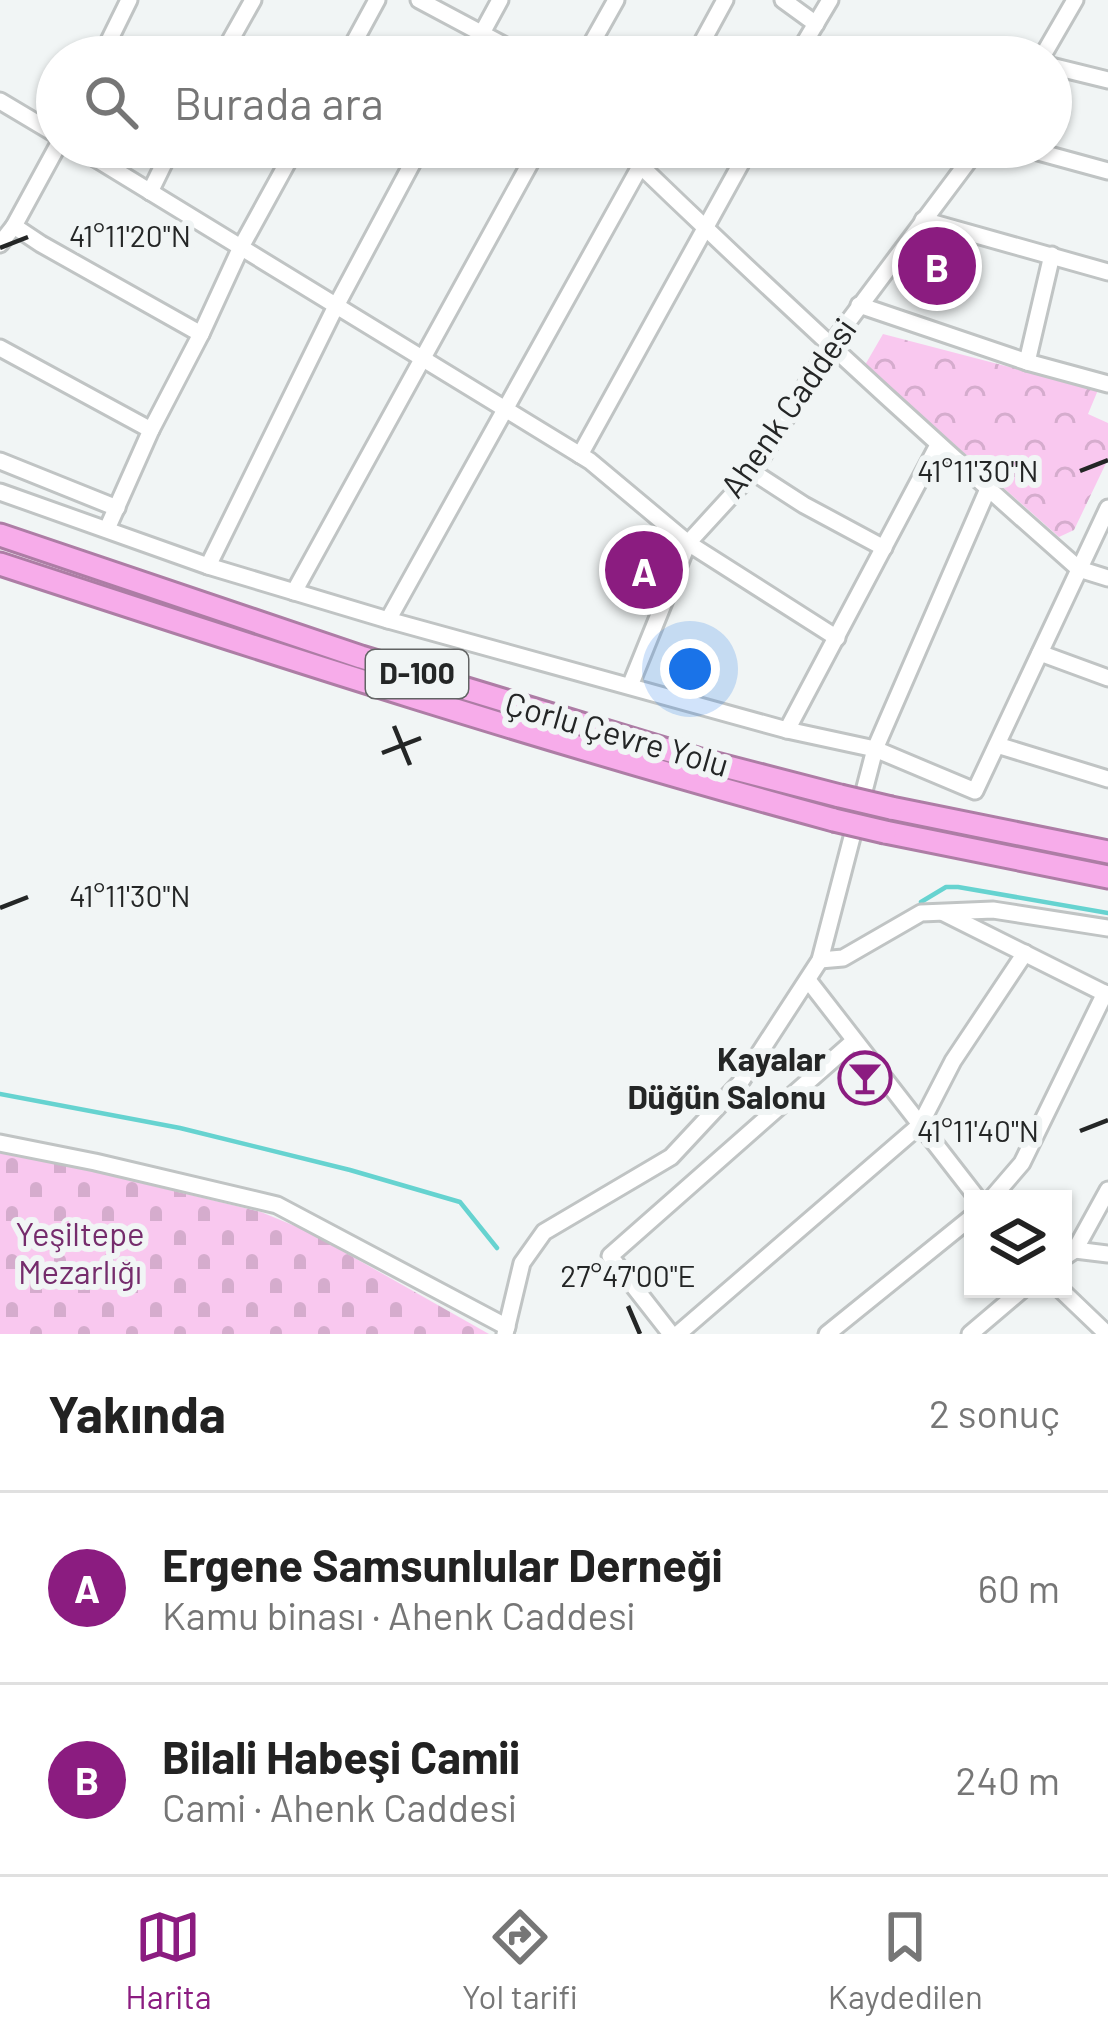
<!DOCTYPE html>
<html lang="tr">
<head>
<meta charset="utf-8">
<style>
  :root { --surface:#fff; --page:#f6f6f6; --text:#222; --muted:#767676; --line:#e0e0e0; --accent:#8b1c80 }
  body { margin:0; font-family:Barlow,sans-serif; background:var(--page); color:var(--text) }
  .controls { position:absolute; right:36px; bottom:36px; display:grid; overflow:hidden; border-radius:0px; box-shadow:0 3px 9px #0004 }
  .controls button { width:108px; height:108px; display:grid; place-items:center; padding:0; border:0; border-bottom:3px solid var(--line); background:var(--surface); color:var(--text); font:60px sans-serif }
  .you { position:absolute; left:690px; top:669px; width:42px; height:42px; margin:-30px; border:9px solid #fff; border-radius:50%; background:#1a73e8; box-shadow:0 0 0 18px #1a73e833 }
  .badge { display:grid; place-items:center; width:78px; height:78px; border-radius:50%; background:var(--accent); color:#fff; font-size:39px; font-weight:700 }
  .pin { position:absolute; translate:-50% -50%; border:6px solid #fff; box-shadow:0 3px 12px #0006 }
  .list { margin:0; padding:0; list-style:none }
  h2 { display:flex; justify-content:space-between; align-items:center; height:156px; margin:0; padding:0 48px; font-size:51px }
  h2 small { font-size:39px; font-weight:400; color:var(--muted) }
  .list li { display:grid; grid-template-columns:78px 1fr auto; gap:36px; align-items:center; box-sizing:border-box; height:192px; padding:0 48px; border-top:3px solid var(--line) }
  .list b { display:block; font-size:45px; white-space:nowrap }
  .list p { margin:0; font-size:39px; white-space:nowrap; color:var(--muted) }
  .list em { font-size:39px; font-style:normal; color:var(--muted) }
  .icon { flex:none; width:66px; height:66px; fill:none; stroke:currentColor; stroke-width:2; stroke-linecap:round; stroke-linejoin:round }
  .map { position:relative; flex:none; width:1108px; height:1334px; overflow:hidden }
  .search { position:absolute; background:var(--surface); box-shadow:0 3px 9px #0004; left:36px; right:36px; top:36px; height:132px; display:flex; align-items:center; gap:30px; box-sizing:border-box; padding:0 42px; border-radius:66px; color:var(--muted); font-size:45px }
  .sheet { height:540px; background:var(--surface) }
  nav { display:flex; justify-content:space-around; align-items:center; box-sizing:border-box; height:168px; border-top:3px solid var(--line); background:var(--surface); font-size:33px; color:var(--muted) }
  nav a { display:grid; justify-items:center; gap:6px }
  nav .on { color:var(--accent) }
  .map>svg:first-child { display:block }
  .cemetery { fill:url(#cemetery-stones) }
  .park { fill:url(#park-crowns) }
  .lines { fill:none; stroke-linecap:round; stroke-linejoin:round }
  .stream { stroke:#66d3d0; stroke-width:4.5 }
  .minor-casing { stroke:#c0c4c4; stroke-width:21 }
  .highway-casing { stroke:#ad7da5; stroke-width:27 }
  .minor { stroke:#fff; stroke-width:15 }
  .highway { stroke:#f7acea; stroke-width:21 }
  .highway-bridge-casing { stroke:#ad7da5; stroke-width:27; stroke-linecap:butt }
  .highway-bridge { stroke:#f7acea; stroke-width:21 }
  .ticks { fill:none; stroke:#242626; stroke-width:4.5 }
  .labels { text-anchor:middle; stroke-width:12; stroke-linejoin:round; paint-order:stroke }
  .shield { fill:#f1f5f5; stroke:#626464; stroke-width:3 }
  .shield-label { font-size:30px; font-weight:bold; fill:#242626 }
  .street-label { font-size:33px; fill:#242626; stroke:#f1f5f5 }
  .poi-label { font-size:33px; font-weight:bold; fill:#242626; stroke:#f1f5f5; text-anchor:end }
  .park-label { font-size:33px; fill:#752c6c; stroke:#f1f5f5 }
  .ticks-label { font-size:30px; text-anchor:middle; fill:#242626; stroke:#f1f5f5; stroke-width:12; stroke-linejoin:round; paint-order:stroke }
</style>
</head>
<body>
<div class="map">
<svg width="1108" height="1334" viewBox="0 0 1108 1334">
  <defs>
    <pattern id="cemetery-stones" width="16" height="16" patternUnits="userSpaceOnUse" patternTransform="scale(3)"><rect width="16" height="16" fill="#f9c8ef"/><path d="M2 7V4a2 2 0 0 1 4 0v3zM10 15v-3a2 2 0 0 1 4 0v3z" fill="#d5accd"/></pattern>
    <pattern id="park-crowns" width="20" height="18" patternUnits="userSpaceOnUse" patternTransform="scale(3)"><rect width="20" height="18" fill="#f9c8ef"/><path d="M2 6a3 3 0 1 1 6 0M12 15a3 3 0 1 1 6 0" fill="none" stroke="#d5accd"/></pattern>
  </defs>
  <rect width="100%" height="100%" fill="#f1f5f5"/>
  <path class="cemetery" d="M0,1149L261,1212L307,1231L489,1334H0Z"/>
  <path class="park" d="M883,334L1098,390L1088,414L1108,423V459L1074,530L1059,537L865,365Z"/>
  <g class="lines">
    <g class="stream">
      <path d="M921,902L946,887H958L1108,913"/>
      <path d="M0,1094L180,1128L350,1170L460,1202L497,1248"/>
    </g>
    <g class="minor-casing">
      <g id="minor">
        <path d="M419,0L526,57"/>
        <path d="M783,0L816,24"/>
        <path d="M587,48L613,57"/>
        <path d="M101,57L129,0"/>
        <path d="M221,57L253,0"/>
        <path d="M346,57L377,0"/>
        <path d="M469,57L500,0"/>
        <path d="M584,57L616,0"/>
        <path d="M694,57L725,0"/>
        <path d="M796,57L830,0"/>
        <path d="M1042,57L1075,0"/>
        <path d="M1051,66L1108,80"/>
        <path d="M0,101L57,135"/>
        <path d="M77,147L590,461L688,543L837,638"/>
        <path d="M621,147C770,291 923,432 1079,569L1108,578"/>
        <path d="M1020,147L1108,171"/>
        <path d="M150,192L172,147"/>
        <path d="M923,220L1108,272"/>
        <path d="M14,226L41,244L201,334"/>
        <path d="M0,244L14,226L57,147"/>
        <path d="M859,305L1027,362L1108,384"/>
        <path d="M0,348L151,430"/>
        <path d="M1027,362L1052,255"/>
        <path d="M580,455L750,147"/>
        <path d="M0,461L117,508"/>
        <path d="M753,472L804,505L884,548"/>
        <path d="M0,492L208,566L388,620L787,730L875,749L975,791L1108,508"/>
        <path d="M107,529L151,430L201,334L241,247L296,147"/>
        <path d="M208,566L336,306L421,147"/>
        <path d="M294,592L539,147"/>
        <path d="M388,620L651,147"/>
        <path d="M1040,653L1108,678"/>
        <path d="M630,686L688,543L753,472L830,346L979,147"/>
        <path d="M787,730L938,445"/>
        <path d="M997,745L1108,779"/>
        <path d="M944,913L1108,995"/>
        <path d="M820,960L843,958L921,913L993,910L1108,928"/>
        <path d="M808,980L978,1199"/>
        <path d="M0,1143L95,1162L277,1205L507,1327"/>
        <path d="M991,1199L1022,1163L1105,993"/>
        <path d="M1066,1252L1075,1250L1108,1254"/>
        <path d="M1063,1258L1075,1250L1108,1190"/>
        <path d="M1060,1289L1107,1334"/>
        <path d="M505,1334L522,1263L544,1232L671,1157L740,1083L820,960L875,749L988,489"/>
        <path d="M671,1334L610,1256L854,1041"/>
        <path d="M678,1334L920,1125L953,1061L1025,953"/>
        <path d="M827,1334L973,1216"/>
        <path d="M970,1334L1023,1289"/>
      </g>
    </g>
    <g class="highway-casing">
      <g id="highway">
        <path d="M0,535L361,657L697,759L840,796"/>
        <path d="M0,564C277,655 553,744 834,820"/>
        <path d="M891,808L1108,852"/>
        <path d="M885,832L1108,877"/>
      </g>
    </g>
    <use href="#minor" class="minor"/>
    <use href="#highway" class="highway"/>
    <g class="highway-bridge-casing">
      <g id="highway-bridge">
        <path d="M840,796L891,808"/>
        <path d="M834,820L885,832"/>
      </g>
    </g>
    <use href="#highway-bridge" class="highway-bridge"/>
  </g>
  <path class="ticks" d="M0,248L28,237M1080,471L1108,460M394,726L410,765M382,753L421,738M0,908L28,897M1080,1131L1108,1120M628,1306L640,1334"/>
  <defs>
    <g id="bar-ring" transform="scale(2.7)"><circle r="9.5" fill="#f1f5f5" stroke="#8b1c80" stroke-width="1.5"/><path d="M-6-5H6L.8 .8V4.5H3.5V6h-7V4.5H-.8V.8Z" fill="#8b1c80"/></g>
  </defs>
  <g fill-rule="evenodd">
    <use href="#bar-ring" x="865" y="1078"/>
  </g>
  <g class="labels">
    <rect class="shield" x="366" y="650" width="102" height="48" rx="9"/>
    <g class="shield-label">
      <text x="417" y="684">D-100</text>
    </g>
    <g class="street-label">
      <text transform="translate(788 408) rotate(-55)" y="12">Ahenk Caddesi</text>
      <text transform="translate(617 734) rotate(16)" y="12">Çorlu Çevre Yolu</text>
    </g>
    <g class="poi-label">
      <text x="826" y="1071">Kayalar<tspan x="826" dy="38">Düğün Salonu</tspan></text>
    </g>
    <g class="park-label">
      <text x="80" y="1246">Yeşiltepe<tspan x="80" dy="38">Mezarlığı</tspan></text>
    </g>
  </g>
  <g class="ticks-label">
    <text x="130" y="247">41°11'20"N</text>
    <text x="978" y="482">41°11'30"N</text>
    <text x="130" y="907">41°11'30"N</text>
    <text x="978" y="1142">41°11'40"N</text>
    <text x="628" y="1287">27°47'00"E</text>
  </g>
</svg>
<div class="controls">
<button><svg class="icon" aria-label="layers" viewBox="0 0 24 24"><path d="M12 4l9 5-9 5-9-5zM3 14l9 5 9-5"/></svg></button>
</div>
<div class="you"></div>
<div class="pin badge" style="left:644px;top:570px">A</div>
<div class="pin badge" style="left:937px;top:266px">B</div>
<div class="search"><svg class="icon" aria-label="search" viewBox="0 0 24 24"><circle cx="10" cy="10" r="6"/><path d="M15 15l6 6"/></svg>Burada ara</div>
</div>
<section class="sheet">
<h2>Yakında<small>2 sonuç</small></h2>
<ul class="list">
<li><span class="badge">A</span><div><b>Ergene Samsunlular Derneği</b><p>Kamu binası · Ahenk Caddesi</p></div><em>60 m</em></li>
<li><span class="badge">B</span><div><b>Bilali Habeşi Camii</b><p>Cami · Ahenk Caddesi</p></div><em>240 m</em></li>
</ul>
</section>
<nav>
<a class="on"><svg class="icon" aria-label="map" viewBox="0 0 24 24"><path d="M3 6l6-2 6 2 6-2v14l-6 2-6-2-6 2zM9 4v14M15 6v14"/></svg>Harita</a>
<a><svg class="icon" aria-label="directions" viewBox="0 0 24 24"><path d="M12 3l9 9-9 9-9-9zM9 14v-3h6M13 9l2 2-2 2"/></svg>Yol tarifi</a>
<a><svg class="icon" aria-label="saved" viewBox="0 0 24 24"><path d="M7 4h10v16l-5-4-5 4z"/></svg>Kaydedilen</a>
</nav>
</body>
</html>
